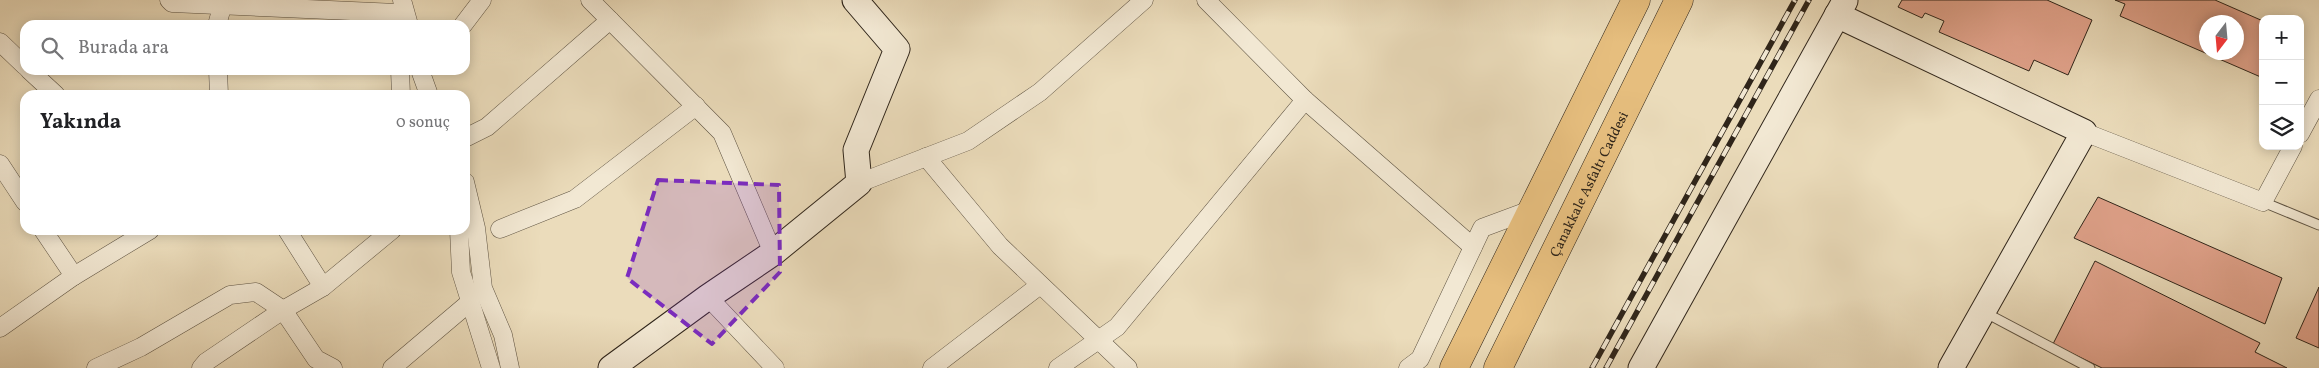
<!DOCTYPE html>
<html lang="tr">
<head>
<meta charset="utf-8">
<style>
  :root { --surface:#fff; --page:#f6f6f6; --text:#202124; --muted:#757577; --line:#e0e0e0 }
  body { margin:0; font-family:Vollkorn,serif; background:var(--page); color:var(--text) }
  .controls { position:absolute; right:15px; top:15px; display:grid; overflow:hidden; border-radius:10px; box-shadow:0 2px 12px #0003 }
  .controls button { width:45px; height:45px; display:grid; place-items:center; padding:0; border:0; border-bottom:1px solid var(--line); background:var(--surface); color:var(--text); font:25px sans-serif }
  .compass { position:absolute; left:2199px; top:15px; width:45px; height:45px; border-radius:50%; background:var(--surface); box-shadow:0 2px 12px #0003; rotate:196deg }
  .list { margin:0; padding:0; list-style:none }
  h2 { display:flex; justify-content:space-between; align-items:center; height:65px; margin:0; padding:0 20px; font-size:21px }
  h2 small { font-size:16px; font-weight:400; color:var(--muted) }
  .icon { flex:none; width:28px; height:28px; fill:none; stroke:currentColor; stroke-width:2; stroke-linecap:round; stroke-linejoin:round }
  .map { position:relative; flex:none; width:2319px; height:368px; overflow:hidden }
  .search { position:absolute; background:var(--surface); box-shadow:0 2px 12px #0003; left:20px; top:20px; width:450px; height:55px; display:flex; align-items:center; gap:12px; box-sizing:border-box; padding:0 18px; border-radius:15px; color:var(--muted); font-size:19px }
  .panel { position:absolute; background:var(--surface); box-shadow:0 2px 12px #0003; left:20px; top:90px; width:450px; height:145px; border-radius:15px }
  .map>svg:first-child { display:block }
  .building { fill:#e2a38c; stroke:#2f251a; fill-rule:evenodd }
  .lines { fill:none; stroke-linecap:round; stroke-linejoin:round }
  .lane-casing { stroke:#5e5342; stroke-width:11 }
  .street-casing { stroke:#5e5342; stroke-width:19 }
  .secondary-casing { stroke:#2f251a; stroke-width:27 }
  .highway-casing { stroke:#2f251a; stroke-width:29 }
  .lane { stroke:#f2e8d3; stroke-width:9 }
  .street { stroke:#f2e8d3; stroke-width:18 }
  .secondary { stroke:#f2e8d3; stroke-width:25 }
  .highway { stroke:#e6be7e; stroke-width:28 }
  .rail-casing { stroke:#2f251a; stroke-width:5.5 }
  .rail { stroke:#f2e8d3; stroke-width:4; stroke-dasharray:11; stroke-linecap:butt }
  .marked { fill:#7b2cbf; fill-opacity:0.2; stroke:#7b2cbf; stroke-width:4; stroke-dasharray:10 6; stroke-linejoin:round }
  .labels { text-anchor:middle; stroke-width:5; stroke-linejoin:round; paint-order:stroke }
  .street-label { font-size:14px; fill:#2f251a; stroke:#f2e8d3 }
</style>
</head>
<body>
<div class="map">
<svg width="2319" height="368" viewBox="0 0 2319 368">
  <rect width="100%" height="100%" fill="#ebdcbb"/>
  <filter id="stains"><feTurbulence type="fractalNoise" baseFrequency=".004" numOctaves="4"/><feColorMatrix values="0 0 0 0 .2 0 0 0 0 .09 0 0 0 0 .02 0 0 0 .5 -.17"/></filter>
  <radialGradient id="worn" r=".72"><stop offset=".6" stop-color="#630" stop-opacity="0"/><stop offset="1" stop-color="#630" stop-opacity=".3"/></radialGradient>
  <g class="building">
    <path d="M1902,0H2047L2092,20L2068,75L2034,60L2029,71L1939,32L1944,21L1925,13L1922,18L1898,7Z"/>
    <path d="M2115,0H2215L2263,21V78L2120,16L2125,4ZM2206,22H2236V52H2206Z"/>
    <path d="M2098,197L2282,278L2265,324L2074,238Z"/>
    <path d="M2095,261L2260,343L2255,352L2287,368H2102L2053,344Z"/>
    <path d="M2319,287V348L2296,338Z"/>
  </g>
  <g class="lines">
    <g class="lane-casing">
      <g id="lane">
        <path d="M2263,202L2319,225"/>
        <path d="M1984,312L2090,368"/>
      </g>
    </g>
    <g class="street-casing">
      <g id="street">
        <path d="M169,0L172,3L397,13"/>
        <path d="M402,0L409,25"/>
        <path d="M590,0L722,133L773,253"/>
        <path d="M1206,0L1305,100L1473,247"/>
        <path d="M217,25L224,0"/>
        <path d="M463,25L482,0"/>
        <path d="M0,42L25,66"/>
        <path d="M29,70L56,95"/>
        <path d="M218,70L219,95"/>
        <path d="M400,70L401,95"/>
        <path d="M420,70L429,95"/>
        <path d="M2084,132L2263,202L2293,146"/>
        <path d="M2300,134L2319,99"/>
        <path d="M465,138L487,127L610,20"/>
        <path d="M926,157L1000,246L1128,368"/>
        <path d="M0,164L25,202"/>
        <path d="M465,182L476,228L483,288L503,335L510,368"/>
        <path d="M859,183L968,141L1040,92L1144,0"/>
        <path d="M500,229L575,199L696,106"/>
        <path d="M43,230L74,276"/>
        <path d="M287,230L323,287"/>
        <path d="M459,230L461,272L491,368"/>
        <path d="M708,297L775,368"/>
        <path d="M0,328L74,276L150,230"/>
        <path d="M96,368L141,347L230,295L256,292L283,310L316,359L333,368"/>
        <path d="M201,368L206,362L283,310L323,287L392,230"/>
        <path d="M392,368L470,302"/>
        <path d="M932,368L1040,285"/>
        <path d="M1058,368L1117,327L1305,100"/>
        <path d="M1408,368L1420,359L1482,228L1533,209"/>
      </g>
    </g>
    <g class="secondary-casing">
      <g id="secondary">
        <path d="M1837,15L2084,132L1951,368"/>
        <path d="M611,368L708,297L773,253L859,183L856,150L897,49L855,0"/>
        <path d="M1641,368L1845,1"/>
      </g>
    </g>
    <g class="highway-casing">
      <g id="highway">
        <path d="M1454,368L1636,0"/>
        <path id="s1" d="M1498,368L1679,0"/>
      </g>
    </g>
    <use href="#lane" class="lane"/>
    <use href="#street" class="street"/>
    <use href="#secondary" class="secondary"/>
    <use href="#highway" class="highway"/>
    <g class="rail-casing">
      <g id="rail">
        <path d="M1592,368L1795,0"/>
        <path d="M1606,368L1809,0"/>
      </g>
    </g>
    <use href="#rail" class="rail"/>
  </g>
  <path class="marked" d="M658,180L779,185L780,272L712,344L627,278Z"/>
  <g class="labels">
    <g class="street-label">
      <text dy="5" stroke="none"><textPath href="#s1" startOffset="205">Çanakkale Asfaltı Caddesi</textPath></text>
    </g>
  </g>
  <rect width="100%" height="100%" filter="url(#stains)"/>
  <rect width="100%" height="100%" fill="url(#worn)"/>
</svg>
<div class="controls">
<button>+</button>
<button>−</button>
<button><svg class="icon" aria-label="layers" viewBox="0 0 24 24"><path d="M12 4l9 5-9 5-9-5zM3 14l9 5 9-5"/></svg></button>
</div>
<svg class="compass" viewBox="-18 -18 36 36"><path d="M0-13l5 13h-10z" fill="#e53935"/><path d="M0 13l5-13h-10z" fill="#757577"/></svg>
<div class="search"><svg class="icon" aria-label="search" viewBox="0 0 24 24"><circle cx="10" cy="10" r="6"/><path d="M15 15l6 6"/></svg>Burada ara</div>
<section class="panel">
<h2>Yakında<small>0 sonuç</small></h2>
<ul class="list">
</ul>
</section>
</div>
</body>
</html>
